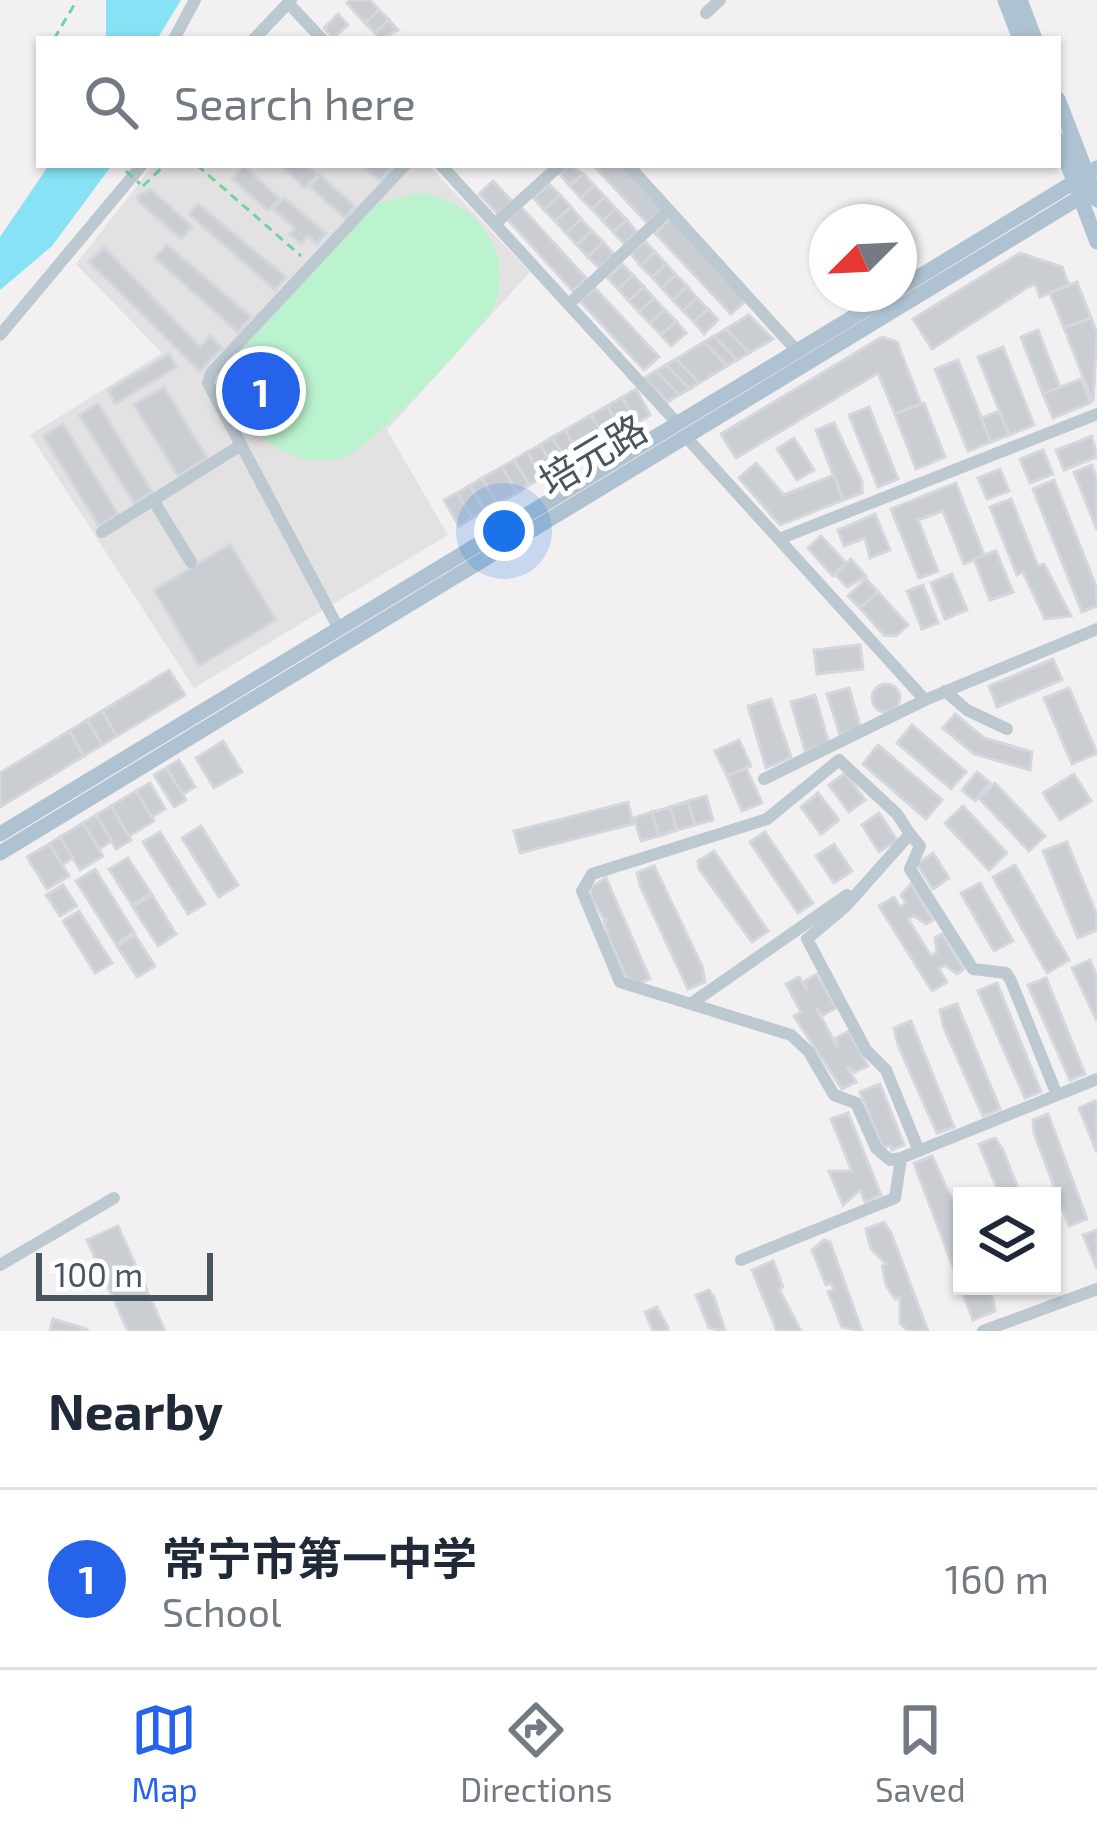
<!DOCTYPE html>
<html lang="en">
<head>
<meta charset="utf-8">
<style>
  :root { --surface:#fff; --page:#f2f2f3; --text:#1f2937; --muted:#747a83; --line:#e0e1e3; --accent:#2563eb }
  body { margin:0; font-family:"Exo 2","Noto Sans SC",sans-serif; background:var(--page); color:var(--text) }
  .controls { position:absolute; right:36px; bottom:36px; display:grid; overflow:hidden; border-radius:0px; box-shadow:0 3px 9px #0004 }
  .controls button { width:108px; height:108px; display:grid; place-items:center; padding:0; border:0; border-bottom:3px solid var(--line); background:var(--surface); color:var(--text); font:60px sans-serif }
  .compass { position:absolute; left:809px; top:204px; width:108px; height:108px; border-radius:50%; background:var(--surface); box-shadow:0 3px 9px #0004; rotate:246deg }
  .scale { position:absolute; left:36px; bottom:30px; width:177px; box-sizing:border-box; padding-left:12px; border:6px solid #475560; border-top:0; font-size:33px; line-height:42px; white-space:nowrap; color:#475560; -webkit-text-stroke:9px #fff; paint-order:stroke }
  .you { position:absolute; left:504px; top:531px; width:42px; height:42px; margin:-30px; border:9px solid #fff; border-radius:50%; background:#1a73e8; box-shadow:0 0 0 18px #1a73e833 }
  .badge { display:grid; place-items:center; width:78px; height:78px; border-radius:50%; background:var(--accent); color:#fff; font-size:39px; font-weight:700 }
  .pin { position:absolute; translate:-50% -50%; border:6px solid #fff; box-shadow:0 3px 12px #0006 }
  .list { margin:0; padding:0; list-style:none }
  h2 { display:flex; justify-content:space-between; align-items:center; height:156px; margin:0; padding:0 48px; font-size:51px }
  h2 small { font-size:39px; font-weight:400; color:var(--muted) }
  .list li { display:grid; grid-template-columns:78px 1fr auto; gap:36px; align-items:center; box-sizing:border-box; height:180px; padding:0 48px; border-top:3px solid var(--line) }
  .list b { display:block; font-size:45px; white-space:nowrap }
  .list p { margin:0; font-size:39px; white-space:nowrap; color:var(--muted) }
  .list em { font-size:39px; font-style:normal; color:var(--muted) }
  .icon { flex:none; width:66px; height:66px; fill:none; stroke:currentColor; stroke-width:2; stroke-linecap:round; stroke-linejoin:round }
  .map { position:relative; flex:none; width:1097px; height:1331px; overflow:hidden }
  .search { position:absolute; background:var(--surface); box-shadow:0 3px 9px #0004; left:36px; right:36px; top:36px; height:132px; display:flex; align-items:center; gap:30px; box-sizing:border-box; padding:0 42px; border-radius:0px; color:var(--muted); font-size:45px }
  .sheet { height:336px; background:var(--surface) }
  nav { display:flex; justify-content:space-around; align-items:center; box-sizing:border-box; height:168px; border-top:3px solid var(--line); background:var(--surface); font-size:33px; color:var(--muted) }
  nav a { display:grid; justify-items:center; gap:6px }
  nav .on { color:var(--accent) }
  .map>svg:first-child { display:block }
  .education { fill:#e4e1e3 }
  .green { fill:#bcf3cf }
  .water { fill:#86e2f4 }
  .building { fill:#caced3; stroke:#d4d7dd; stroke-width:3 }
  .lines { fill:none; stroke-linecap:round; stroke-linejoin:round }
  .path { stroke:#71d59f; stroke-width:3; stroke-dasharray:9 6; stroke-linecap:butt }
  .minor { stroke:#bdc9d1; stroke-width:12 }
  .major { stroke:#aec2d1; stroke-width:15 }
  .path-bridge { stroke:#71d59f; stroke-width:3; stroke-dasharray:9 6; stroke-linecap:butt }
  .labels { text-anchor:middle; stroke-width:10; stroke-linejoin:round; paint-order:stroke }
  .street-label { font-size:39px; fill:#475560; stroke:#fff }
</style>
</head>
<body>
<div class="map">
<svg width="1097" height="1331" viewBox="0 0 1097 1331">
  <rect width="100%" height="100%" fill="#f3f0f1"/>
  <path class="education" d="M153,165H428L530,272L387,430L448,535L194,688L30,435L162,353L76,264Z"/>
  <path class="green" d="M418,193C473,199 515,249 495,304C487,326 370,447 349,455C323,465 292,460 270,443C247,425 238,399 239,370L230,362L376,204Z"/>
  <g class="water">
    <path d="M106,0H181L157,39H106Z"/>
    <path d="M49,165H112L52,246L0,290V237Z"/>
  </g>
  <g class="building">
    <path d="M350,0H370L379,10L365,23L347,3Z"/>
    <path d="M379,10L389,20L375,33L365,23Z"/>
    <path d="M338,14L348,25L333,38L324,28Z"/>
    <path d="M389,20L398,30L380,39L375,33Z"/>
    <path d="M280,165H305L317,175L305,188Z"/>
    <path d="M361,165H385L390,169L380,181Z"/>
    <path d="M569,165L583,174L570,186L560,174Z"/>
    <path d="M593,165H622L662,209L647,223Z"/>
    <path d="M244,166L280,199L268,211L232,179Z"/>
    <path d="M583,174L594,185L581,198L570,186Z"/>
    <path d="M320,175L355,206L345,218L310,187Z"/>
    <path d="M493,181L512,201L498,214L479,194Z"/>
    <path d="M549,184L560,195L544,210L534,198Z"/>
    <path d="M594,185L605,197L592,209L581,198Z"/>
    <path d="M151,189L192,227L181,239L139,202L138,196Z"/>
    <path d="M560,195L571,207L555,221L544,210Z"/>
    <path d="M605,197L616,209L603,221L592,209Z"/>
    <path d="M284,198L326,233L317,244L308,236L301,244L290,234L295,228L273,209Z"/>
    <path d="M198,204L286,277L275,290L189,214Z"/>
    <path d="M521,207L586,278L573,291L508,220Z"/>
    <path d="M571,207L581,219L566,233L555,221Z"/>
    <path d="M616,209L627,220L613,232L603,221Z"/>
    <path d="M671,218L747,300L731,314L655,233Z"/>
    <path d="M581,219L592,231L577,245L566,233Z"/>
    <path d="M627,220L637,232L624,244L613,232Z"/>
    <path d="M592,231L603,242L588,257L577,245Z"/>
    <path d="M645,241L655,252L641,266L631,254Z"/>
    <path d="M603,242L614,254L599,268L588,257Z"/>
    <path d="M167,245L251,317L238,332L155,258Z"/>
    <path d="M104,247L200,347L210,336L222,348L200,371L89,262Z"/>
    <path d="M655,252L666,264L652,277L641,266Z"/>
    <path d="M1020,253L1062,267L1069,285L1040,297L1035,284L1028,287L932,349L913,319Z"/>
    <path d="M622,264L633,275L618,289L608,278Z"/>
    <path d="M666,264L676,275L662,288L652,277Z"/>
    <path d="M633,275L644,287L629,301L618,289Z"/>
    <path d="M676,275L687,286L673,300L662,288Z"/>
    <path d="M1077,282L1091,318L1064,328L1050,293Z"/>
    <path d="M687,286L697,298L683,311L673,300Z"/>
    <path d="M644,287L654,298L639,312L629,301Z"/>
    <path d="M595,288L659,357L644,370L580,301Z"/>
    <path d="M654,298L665,310L650,323L639,312Z"/>
    <path d="M697,298L708,309L694,322L683,311Z"/>
    <path d="M708,309L718,320L704,334L694,322Z"/>
    <path d="M665,310L676,321L661,335L650,323Z"/>
    <path d="M749,315L773,339L749,353L726,329Z"/>
    <path d="M1091,318L1097,333L1093,402L1064,328Z"/>
    <path d="M676,321L686,333L671,346L661,335Z"/>
    <path d="M726,329L749,353L737,360L714,336Z"/>
    <path d="M1038,330L1060,387L1043,394L1021,337Z"/>
    <path d="M714,336L737,360L727,366L704,342Z"/>
    <path d="M882,337L897,342L921,404L895,414L878,373L736,458L721,434Z"/>
    <path d="M704,342L727,366L699,383L676,359Z"/>
    <path d="M1003,347L1034,425L1009,435L978,357Z"/>
    <path d="M169,354L177,367L115,404L108,390Z"/>
    <path d="M676,359L699,383L690,389L666,365Z"/>
    <path d="M958,360L991,442L968,451L935,369Z"/>
    <path d="M666,365L690,389L679,395L656,371Z"/>
    <path d="M656,371L679,395L668,402L644,378Z"/>
    <path d="M1081,379L1090,403L1053,418L1043,394Z"/>
    <path d="M164,387L207,458L178,476L134,405Z"/>
    <path d="M636,389L650,415L637,423L622,397Z"/>
    <path d="M622,397L637,423L622,432L607,406Z"/>
    <path d="M98,403L152,492L134,503L79,415Z"/>
    <path d="M924,403L945,457L916,469L895,414Z"/>
    <path d="M607,406L622,432L606,440L591,415Z"/>
    <path d="M869,407L898,479L878,487L849,415Z"/>
    <path d="M999,411L1009,435L991,442L981,418Z"/>
    <path d="M591,415L606,440L580,456L565,430Z"/>
    <path d="M834,423L862,482V493L843,500L816,430Z"/>
    <path d="M63,424L118,514L99,526L43,436Z"/>
    <path d="M565,430L580,456L568,463L552,437Z"/>
    <path d="M1092,436L1097,457L1064,470L1056,450Z"/>
    <path d="M552,437L568,463L555,470L540,445Z"/>
    <path d="M794,438L814,470L797,480L777,449Z"/>
    <path d="M540,445L555,470L542,478L527,452Z"/>
    <path d="M1043,450L1053,474L1030,483L1020,459Z"/>
    <path d="M527,452L542,478L529,485L514,460Z"/>
    <path d="M514,460L529,485L517,493L502,467Z"/>
    <path d="M756,463L784,495L834,475L843,500L780,525L739,478Z"/>
    <path d="M1092,465L1097,479V530L1074,472Z"/>
    <path d="M502,467L517,493L497,504L482,478Z"/>
    <path d="M1000,469L1009,491L987,499L978,478Z"/>
    <path d="M482,478L497,504L485,511L470,485Z"/>
    <path d="M1054,480L1096,586L1097,606L1082,612L1033,489Z"/>
    <path d="M956,483L984,555L964,564L943,511L918,520L938,571L919,578L891,509Z"/>
    <path d="M470,485L485,511L472,518L457,493Z"/>
    <path d="M457,493L472,518L459,526L444,500Z"/>
    <path d="M1011,499L1038,566L1044,564L1071,616L1045,619L1023,572L1017,575L990,507Z"/>
    <path d="M875,514L890,550L870,558L865,538L844,546L838,530Z"/>
    <path d="M821,536L846,563L833,576L808,548Z"/>
    <path d="M230,544L276,620L199,666L154,590Z"/>
    <path d="M996,551L1013,592L990,600L974,559Z"/>
    <path d="M851,559L866,576L847,587L835,574Z"/>
    <path d="M952,574L967,610L945,619L931,583Z"/>
    <path d="M866,579L878,592L860,608L848,596Z"/>
    <path d="M923,585L938,623L922,629L907,591Z"/>
    <path d="M878,592L908,625L896,636L884,635L860,608Z"/>
    <path d="M860,645L863,669L817,674L814,650Z"/>
    <path d="M1053,659L1062,680L997,707L989,686Z"/>
    <path d="M169,670L185,695L117,736L102,711Z"/>
    <circle cx="886" cy="698" r="14"/>
    <path d="M849,688L861,729L840,735L827,694Z"/>
    <path d="M1069,688L1097,753L1072,764L1044,698Z"/>
    <path d="M815,695L829,744L805,751L791,702Z"/>
    <path d="M771,699L791,757L766,768L748,706Z"/>
    <path d="M102,711L117,736L102,745L87,720Z"/>
    <path d="M955,714L984,738L1032,752L1030,770L974,754L943,728Z"/>
    <path d="M87,720L102,745L84,756L69,731Z"/>
    <path d="M912,725L966,772L951,789L897,743Z"/>
    <path d="M69,731L84,756L0,807V773Z"/>
    <path d="M739,740L751,766L727,776L715,751Z"/>
    <path d="M223,741L242,772L214,788L196,758Z"/>
    <path d="M878,745L942,800L926,819L863,764Z"/>
    <path d="M179,760L195,787L183,794L166,768Z"/>
    <path d="M166,768L186,800L174,807L154,775Z"/>
    <path d="M746,768L762,803L742,811L727,776Z"/>
    <path d="M977,772L990,783L975,801L962,790Z"/>
    <path d="M845,773L865,800L849,812L829,785Z"/>
    <path d="M1074,774L1091,801L1060,820L1043,793Z"/>
    <path d="M150,783L165,809L152,817L136,791Z"/>
    <path d="M995,783L1045,836L1029,851L979,798Z"/>
    <path d="M136,791L154,821L129,836L111,806Z"/>
    <path d="M818,793L839,820L821,834L801,807Z"/>
    <path d="M706,796L713,820L695,825L688,801Z"/>
    <path d="M688,801L695,825L677,830L670,807Z"/>
    <path d="M628,802L633,824L520,853L514,831Z"/>
    <path d="M111,806L131,840L116,849L96,815Z"/>
    <path d="M963,806L1007,853L989,870L945,823Z"/>
    <path d="M670,807L677,830L659,836L652,812Z"/>
    <path d="M652,812L659,836L641,841L634,818Z"/>
    <path d="M879,813L897,840L879,852L862,825Z"/>
    <path d="M96,815L112,841L99,849L83,823Z"/>
    <path d="M83,823L103,856L80,870L60,837Z"/>
    <path d="M201,826L238,885L219,897L182,838Z"/>
    <path d="M160,832L205,904L188,914L143,842Z"/>
    <path d="M765,832L813,903L798,913L750,842Z"/>
    <path d="M60,837L73,858L62,865L49,844Z"/>
    <path d="M1067,842L1096,913L1097,930L1078,938L1043,851Z"/>
    <path d="M49,844L69,876L47,889L27,857Z"/>
    <path d="M834,844L852,871L834,883L816,856Z"/>
    <path d="M714,851L768,931L752,942L699,869L698,861Z"/>
    <path d="M933,853L949,878L933,889L917,864Z"/>
    <path d="M128,858L151,893L132,905L109,869Z"/>
    <path d="M1015,865L1069,960L1047,973L993,877Z"/>
    <path d="M654,866L702,966L705,982L688,989L641,888L637,873Z"/>
    <path d="M95,869L134,932L116,944L76,881Z"/>
    <path d="M606,878L650,979L637,984L625,975L608,936L604,921L609,919H604L592,898L590,888Z"/>
    <path d="M980,883L1013,941L994,951L961,893Z"/>
    <path d="M911,884L933,920L926,924L914,916L908,919L931,956L937,952L935,938L942,934L964,969L957,974L945,965L939,969L947,982L932,991L879,906L894,897L900,907L906,903L901,895Z"/>
    <path d="M63,885L77,906L60,916L46,895Z"/>
    <path d="M152,895L176,934L158,946L133,907Z"/>
    <path d="M79,911L112,963L95,973L63,921Z"/>
    <path d="M135,935L155,966L137,977L117,946Z"/>
    <path d="M1090,960L1097,977V1021L1072,968Z"/>
    <path d="M817,974L836,1008L823,1015L816,1008L838,1048L836,1038L849,1031L868,1066L855,1072L847,1066L856,1082L842,1089L794,1016L801,1012L786,984L799,977L807,991L805,981Z"/>
    <path d="M1046,978L1085,1074L1070,1080L1028,985Z"/>
    <path d="M997,983L1041,1092L1025,1098L978,991Z"/>
    <path d="M957,1004L1000,1109L983,1116L944,1028L940,1010Z"/>
    <path d="M911,1021L954,1127L937,1133L898,1045L894,1028Z"/>
    <path d="M880,1084L904,1145L892,1150L890,1145L883,1148L860,1092Z"/>
    <path d="M1095,1101L1097,1105V1153L1079,1108Z"/>
    <path d="M848,1113L881,1195L865,1202L860,1190L843,1205L829,1171H852L831,1119Z"/>
    <path d="M1048,1114L1087,1219L1069,1226L1034,1133L1033,1120Z"/>
    <path d="M995,1138L1002,1148L1021,1196H1000L979,1144Z"/>
    <path d="M932,1156L962,1222V1286H987L993,1299L995,1311L973,1320L914,1163Z"/>
    <path d="M884,1222L891,1233L928,1331H908L900,1323V1297L895,1299L886,1285L882,1266L886,1264L871,1249L866,1229Z"/>
    <path d="M118,1226L165,1331H128L87,1240Z"/>
    <path d="M1097,1230V1269L1083,1235Z"/>
    <path d="M824,1240L830,1242L862,1331L842,1327L828,1292L834,1290L831,1283L826,1285L812,1250Z"/>
    <path d="M773,1261L783,1287L779,1289L801,1331H777L752,1270Z"/>
    <path d="M709,1290L714,1297L725,1331L709,1328L696,1295Z"/>
    <path d="M657,1307L668,1328L667,1331H653L645,1312Z"/>
    <path d="M53,1319L87,1329V1331H50Z"/>
  </g>
  <g class="lines">
    <g class="path">
      <path d="M54,39L77,0"/>
      <path d="M197,165L301,256"/>
      <path d="M143,186L165,165"/>
    </g>
    <g class="minor">
      <path d="M288,3L322,39"/>
      <path d="M706,13L720,0"/>
      <path d="M174,39L195,0"/>
      <path d="M254,39L291,0"/>
      <path d="M441,165L678,424"/>
      <path d="M628,165L797,351"/>
      <path d="M496,223L560,165"/>
      <path d="M569,304L669,210"/>
      <path d="M0,335L142,165"/>
      <path d="M686,437L925,700"/>
      <path d="M153,500L191,562"/>
      <path d="M102,532L238,447"/>
      <path d="M779,539L1097,414"/>
      <path d="M339,629L208,383L211,373L405,165"/>
      <path d="M945,691L967,710L1007,729"/>
      <path d="M764,779L925,700L1097,629"/>
      <path d="M692,1003L847,895L851,899"/>
      <path d="M919,1151L886,1070L866,1050L807,939L845,907L910,834L920,846L910,869L973,969L1006,973L1011,981L1057,1095"/>
      <path d="M901,1158L890,1160L876,1148L856,1103L834,1095L809,1052L791,1035L620,982L582,891L592,874L767,819L839,760L897,814L910,834"/>
      <path d="M741,1260L895,1198L901,1158L1097,1079"/>
      <path d="M0,1265L114,1198"/>
      <path d="M983,1331L1097,1289"/>
    </g>
    <g class="major">
      <path d="M1005,0L1020,39"/>
      <path d="M1020,0L1035,39"/>
      <path d="M1058,99L1097,200"/>
      <path d="M1058,139L1097,242"/>
      <path d="M899,289L1097,168"/>
      <path d="M0,834L891,294"/>
      <path d="M0,853L1097,187"/>
    </g>
    <path class="path-bridge" d="M126,171L140,184"/>
  </g>
  <g class="labels">
    <g class="street-label">
      <text transform="translate(593 455) rotate(-31)" y="14">培元路</text>
    </g>
  </g>
</svg>
<div class="controls">
<button><svg class="icon" aria-label="layers" viewBox="0 0 24 24"><path d="M12 4l9 5-9 5-9-5zM3 14l9 5 9-5"/></svg></button>
</div>
<svg class="compass" viewBox="-18 -18 36 36"><path d="M0-13l5 13h-10z" fill="#e53935"/><path d="M0 13l5-13h-10z" fill="#747a83"/></svg>
<div class="scale">100 m</div>
<div class="you"></div>
<div class="pin badge" style="left:261px;top:391px">1</div>
<div class="search"><svg class="icon" aria-label="search" viewBox="0 0 24 24"><circle cx="10" cy="10" r="6"/><path d="M15 15l6 6"/></svg>Search here</div>
</div>
<section class="sheet">
<h2>Nearby<small></small></h2>
<ul class="list">
<li><span class="badge">1</span><div><b>常宁市第一中学</b><p>School</p></div><em>160 m</em></li>
</ul>
</section>
<nav>
<a class="on"><svg class="icon" aria-label="map" viewBox="0 0 24 24"><path d="M3 6l6-2 6 2 6-2v14l-6 2-6-2-6 2zM9 4v14M15 6v14"/></svg>Map</a>
<a><svg class="icon" aria-label="directions" viewBox="0 0 24 24"><path d="M12 3l9 9-9 9-9-9zM9 14v-3h6M13 9l2 2-2 2"/></svg>Directions</a>
<a><svg class="icon" aria-label="saved" viewBox="0 0 24 24"><path d="M7 4h10v16l-5-4-5 4z"/></svg>Saved</a>
</nav>
</body>
</html>
